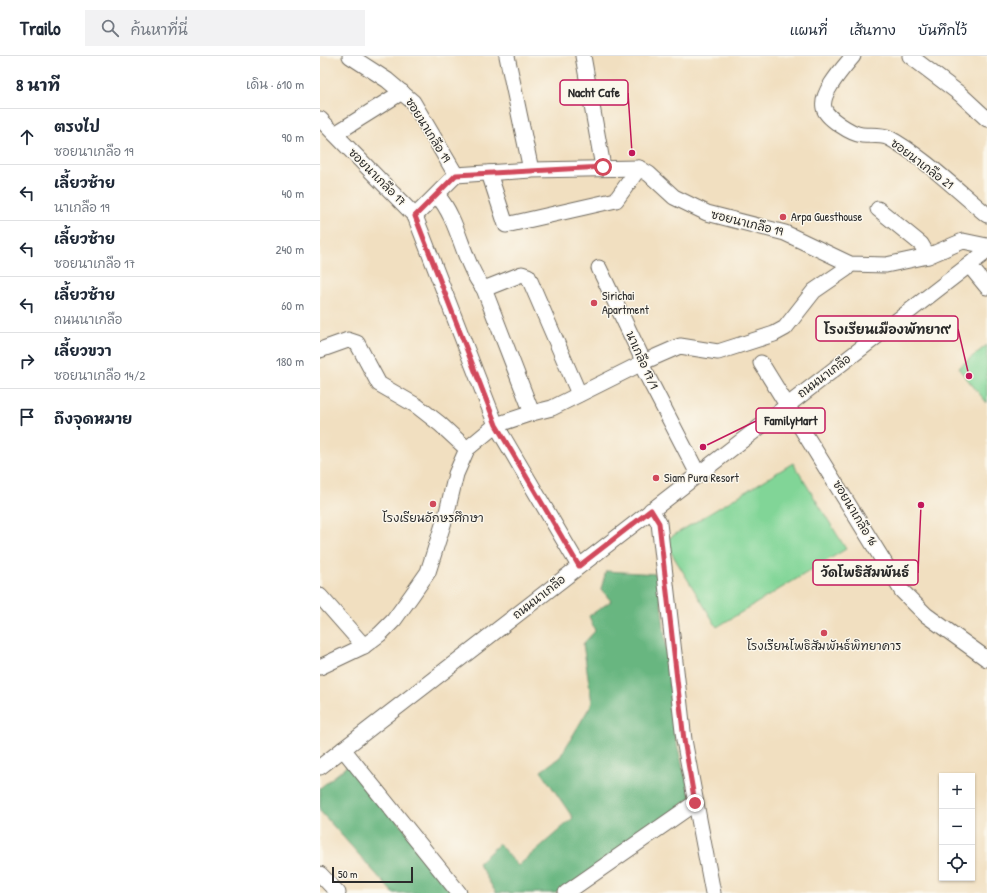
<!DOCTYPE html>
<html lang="th">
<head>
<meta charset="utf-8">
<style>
  :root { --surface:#fff; --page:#f2f2f3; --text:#1f2937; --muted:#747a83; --line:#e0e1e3 }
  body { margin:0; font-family:"Patrick Hand","Playpen Sans Thai",sans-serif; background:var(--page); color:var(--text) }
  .controls { position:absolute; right:12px; bottom:12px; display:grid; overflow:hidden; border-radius:0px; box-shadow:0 1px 3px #0004 }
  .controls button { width:36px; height:36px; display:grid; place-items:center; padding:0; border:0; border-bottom:1px solid var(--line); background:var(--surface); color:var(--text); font:20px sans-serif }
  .scale { position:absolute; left:12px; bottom:10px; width:81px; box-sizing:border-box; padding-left:4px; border:2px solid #2b2b2b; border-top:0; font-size:11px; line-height:14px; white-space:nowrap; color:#2b2b2b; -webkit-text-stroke:3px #fbf7ec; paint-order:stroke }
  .stop { position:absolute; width:12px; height:12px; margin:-9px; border:3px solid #d1495b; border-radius:50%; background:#fff }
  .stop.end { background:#d1495b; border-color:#fff; box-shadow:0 1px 4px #0008 }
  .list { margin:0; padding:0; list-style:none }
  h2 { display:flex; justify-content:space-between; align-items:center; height:52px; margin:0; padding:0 16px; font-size:17px }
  h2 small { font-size:13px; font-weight:400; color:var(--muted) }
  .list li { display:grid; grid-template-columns:26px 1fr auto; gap:12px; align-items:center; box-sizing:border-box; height:56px; padding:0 16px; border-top:1px solid var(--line) }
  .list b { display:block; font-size:15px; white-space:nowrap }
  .list p { margin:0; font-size:13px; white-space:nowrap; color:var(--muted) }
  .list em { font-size:13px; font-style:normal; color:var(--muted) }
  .icon { flex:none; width:22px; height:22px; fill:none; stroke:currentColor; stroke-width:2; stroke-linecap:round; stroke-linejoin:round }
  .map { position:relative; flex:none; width:667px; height:837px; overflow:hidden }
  header { display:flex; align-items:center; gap:24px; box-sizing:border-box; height:56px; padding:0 20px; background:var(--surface); border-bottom:1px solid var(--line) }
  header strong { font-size:19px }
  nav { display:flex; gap:22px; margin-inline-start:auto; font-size:14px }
  .search { width:280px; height:36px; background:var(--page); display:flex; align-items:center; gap:10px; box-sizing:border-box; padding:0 14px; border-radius:0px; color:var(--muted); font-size:15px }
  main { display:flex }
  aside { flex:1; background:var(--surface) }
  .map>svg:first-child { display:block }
  .green { fill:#81d597; stroke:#568061 }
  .forest { fill:#68b680; stroke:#4a7056 }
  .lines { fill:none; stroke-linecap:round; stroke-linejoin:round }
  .minor-casing { stroke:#706a5f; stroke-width:17 }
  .minor { stroke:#fff; stroke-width:15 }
  .route { stroke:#d1495b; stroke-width:5 }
  .poi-dot { fill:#d1495b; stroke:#fbf7ec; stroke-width:1.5 }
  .labels { text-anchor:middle; stroke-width:3; stroke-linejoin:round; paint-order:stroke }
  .street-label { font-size:12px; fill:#2b2b2b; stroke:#fbf7ec }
  .poi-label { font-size:12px; fill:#2b2b2b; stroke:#fbf7ec; text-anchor:start }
  .leader { fill:none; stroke:#c2185b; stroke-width:1.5 }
  .callout-dot { fill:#c2185b; stroke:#fbf7ec; stroke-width:1.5 }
  .callout { fill:#fbf7ec; stroke:#c2185b; stroke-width:1.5 }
  .callout-label { font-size:13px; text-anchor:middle; font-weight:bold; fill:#2b2b2b }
</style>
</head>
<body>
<header>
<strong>Trailo</strong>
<div class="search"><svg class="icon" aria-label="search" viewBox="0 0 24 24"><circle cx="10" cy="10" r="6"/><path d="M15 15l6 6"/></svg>ค้นหาที่นี่</div>
<nav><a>แผนที่</a><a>เส้นทาง</a><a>บันทึกไว้</a></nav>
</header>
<main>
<aside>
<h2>8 นาที<small>เดิน · 610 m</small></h2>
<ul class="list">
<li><svg class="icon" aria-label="ahead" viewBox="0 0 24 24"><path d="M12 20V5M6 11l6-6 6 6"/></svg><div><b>ตรงไป</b><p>ซอยนาเกลือ 19</p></div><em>90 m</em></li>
<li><svg class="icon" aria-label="left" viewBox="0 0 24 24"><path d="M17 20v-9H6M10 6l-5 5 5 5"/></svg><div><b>เลี้ยวซ้าย</b><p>นาเกลือ 19</p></div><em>40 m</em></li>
<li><svg class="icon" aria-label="left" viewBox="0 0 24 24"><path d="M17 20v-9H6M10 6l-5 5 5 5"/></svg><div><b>เลี้ยวซ้าย</b><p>ซอยนาเกลือ 17</p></div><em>240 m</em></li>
<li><svg class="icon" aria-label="left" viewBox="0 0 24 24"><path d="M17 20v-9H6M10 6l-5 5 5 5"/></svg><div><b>เลี้ยวซ้าย</b><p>ถนนนาเกลือ</p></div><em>60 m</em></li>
<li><svg class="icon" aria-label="right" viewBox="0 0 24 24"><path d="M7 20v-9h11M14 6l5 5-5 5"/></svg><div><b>เลี้ยวขวา</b><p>ซอยนาเกลือ 14/2</p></div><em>180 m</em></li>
<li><svg class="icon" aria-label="arrive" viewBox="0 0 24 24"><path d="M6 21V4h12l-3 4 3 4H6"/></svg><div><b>ถึงจุดหมาย</b></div></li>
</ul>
</aside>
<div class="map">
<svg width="667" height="837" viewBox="0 0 667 837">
  <rect width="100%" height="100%" fill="#fbf7ec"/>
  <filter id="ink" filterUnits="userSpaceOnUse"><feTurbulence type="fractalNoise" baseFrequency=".025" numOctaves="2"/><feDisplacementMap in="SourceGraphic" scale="8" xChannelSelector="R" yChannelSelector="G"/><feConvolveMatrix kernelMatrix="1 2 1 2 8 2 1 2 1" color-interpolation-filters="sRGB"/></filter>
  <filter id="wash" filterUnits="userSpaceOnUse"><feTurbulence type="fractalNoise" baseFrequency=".012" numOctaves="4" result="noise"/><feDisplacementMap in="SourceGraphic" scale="16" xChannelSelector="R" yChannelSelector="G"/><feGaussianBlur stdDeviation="0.9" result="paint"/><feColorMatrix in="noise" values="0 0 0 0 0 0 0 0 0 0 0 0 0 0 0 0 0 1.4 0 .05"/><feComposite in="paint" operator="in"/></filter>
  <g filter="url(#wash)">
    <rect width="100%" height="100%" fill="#f1dfc0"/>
    <g class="green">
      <path d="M667,289V347L638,312Z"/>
      <path d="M473,407L526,493L397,571L344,485Z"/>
    </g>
    <g class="forest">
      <path d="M286,515L338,518L356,684L371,742L274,814L235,837H176L158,807L179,788L198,810L253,762L221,715L240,701L272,647L263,588L275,575L269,560L291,545L281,533Z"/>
      <path d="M32,706L134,837H73L0,755V732Z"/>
    </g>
  </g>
  <g filter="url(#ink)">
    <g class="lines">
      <g class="minor-casing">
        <g id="minor">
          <path d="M30,0L67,24L93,46L136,119L211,114L319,112L329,118L354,141L387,157L465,177L530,208L566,209L608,200L643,185L667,190"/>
          <path d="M187,0L211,114"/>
          <path d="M263,0L283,111"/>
          <path d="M533,0C524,11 500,37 504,52C506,62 532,78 542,79C551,80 561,78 569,82C601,99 638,135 667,159"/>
          <path d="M590,0L640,38L667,63"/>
          <path d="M0,63L95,160L176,369L259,510"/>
          <path d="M15,78L82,36"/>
          <path d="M169,117L186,169L296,144L319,112"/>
          <path d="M117,139C140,165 142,206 164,233L212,357"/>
          <path d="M558,153L601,188L608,200"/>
          <path d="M95,160L136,119"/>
          <path d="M649,209L667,231"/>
          <path d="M279,212L321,300V308L378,418"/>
          <path d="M164,233L202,218L208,220L259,338"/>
          <path d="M0,294L28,284L37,287L59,328L97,350L120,368L147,393"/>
          <path d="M441,307L582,535L606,559L667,603"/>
          <path d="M331,454L339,467L364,684L393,837"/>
          <path d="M0,540L44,590"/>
          <path d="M0,611L44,590L60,578L74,564L92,539L108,516L127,456L136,418L147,393L176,369L212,357L232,352L328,304L360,290L398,296L454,278L465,272L494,235L526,213L530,208"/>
          <path d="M23,693L139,837"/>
          <path d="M0,711L667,195"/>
          <path d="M0,818L18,837"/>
          <path d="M246,837L375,747"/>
        </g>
      </g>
      <use href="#minor" class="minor"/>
    </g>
  </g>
  <g class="lines" filter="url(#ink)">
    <path class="route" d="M283,111L136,119L95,160L176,369L259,510L331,454L339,467L364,684L375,747"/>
  </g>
  <g class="poi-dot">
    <circle cx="463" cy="161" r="4"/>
    <circle cx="274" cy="247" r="4"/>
    <circle cx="336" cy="422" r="4"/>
    <circle cx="113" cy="448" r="4"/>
    <circle cx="504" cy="577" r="4"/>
  </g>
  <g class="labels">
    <g class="street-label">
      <text transform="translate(108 74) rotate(58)" y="4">ซอยนาเกลือ 19</text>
      <text transform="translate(602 108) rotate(37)" y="4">ซอยนาเกลือ 21</text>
      <text transform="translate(57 121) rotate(45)" y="4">ซอยนาเกลือ 17</text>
      <text transform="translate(427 167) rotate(14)" y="4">ซอยนาเกลือ 19</text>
      <text transform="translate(322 304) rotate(66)" y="4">นาเกลือ 17/1</text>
      <text transform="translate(504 320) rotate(-37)" y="4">ถนนนาเกลือ</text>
      <text transform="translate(535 457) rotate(59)" y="4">ซอยนาเกลือ 16</text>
      <text transform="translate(219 541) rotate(-38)" y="4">ถนนนาเกลือ</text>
    </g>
    <g class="poi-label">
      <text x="471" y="165">Arpa Guesthouse</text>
      <text x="282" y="244">Sirichai<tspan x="282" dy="14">Apartment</tspan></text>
      <text x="344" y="426">Siam Pura Resort</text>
      <text x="113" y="466" text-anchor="middle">โรงเรียนอักษรศึกษา</text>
      <text x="504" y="594" text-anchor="middle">โรงเรียนโพธิสัมพันธ์พิทยาคาร</text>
    </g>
  </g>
  <path class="leader" d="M312 97L308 37M649 320L638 273M383 391L436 365M601 449L598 517"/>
  <g class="callout-dot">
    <circle cx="312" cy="97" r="4"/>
    <circle cx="649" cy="320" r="4"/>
    <circle cx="383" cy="391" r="4"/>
    <circle cx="601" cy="449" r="4"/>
  </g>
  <g class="callout">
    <rect x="240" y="24" width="68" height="25" rx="4"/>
    <rect x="496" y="260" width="142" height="25" rx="4"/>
    <rect x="436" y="352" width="69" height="25" rx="4"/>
    <rect x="493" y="504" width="105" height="25" rx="4"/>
  </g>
  <g class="callout-label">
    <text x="274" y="41">Nacht Cafe</text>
    <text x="567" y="278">โรงเรียนเมืองพัทยา๙</text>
    <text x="471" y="369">FamilyMart</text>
    <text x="545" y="521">วัดโพธิสัมพันธ์</text>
  </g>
</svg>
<div class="controls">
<button>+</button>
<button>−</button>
<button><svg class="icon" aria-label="locate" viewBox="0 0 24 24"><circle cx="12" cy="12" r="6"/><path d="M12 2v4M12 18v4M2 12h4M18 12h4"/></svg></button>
</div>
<div class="scale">50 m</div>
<div class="stop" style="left:283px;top:111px"></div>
<div class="stop end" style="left:375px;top:747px"></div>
</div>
</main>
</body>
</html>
